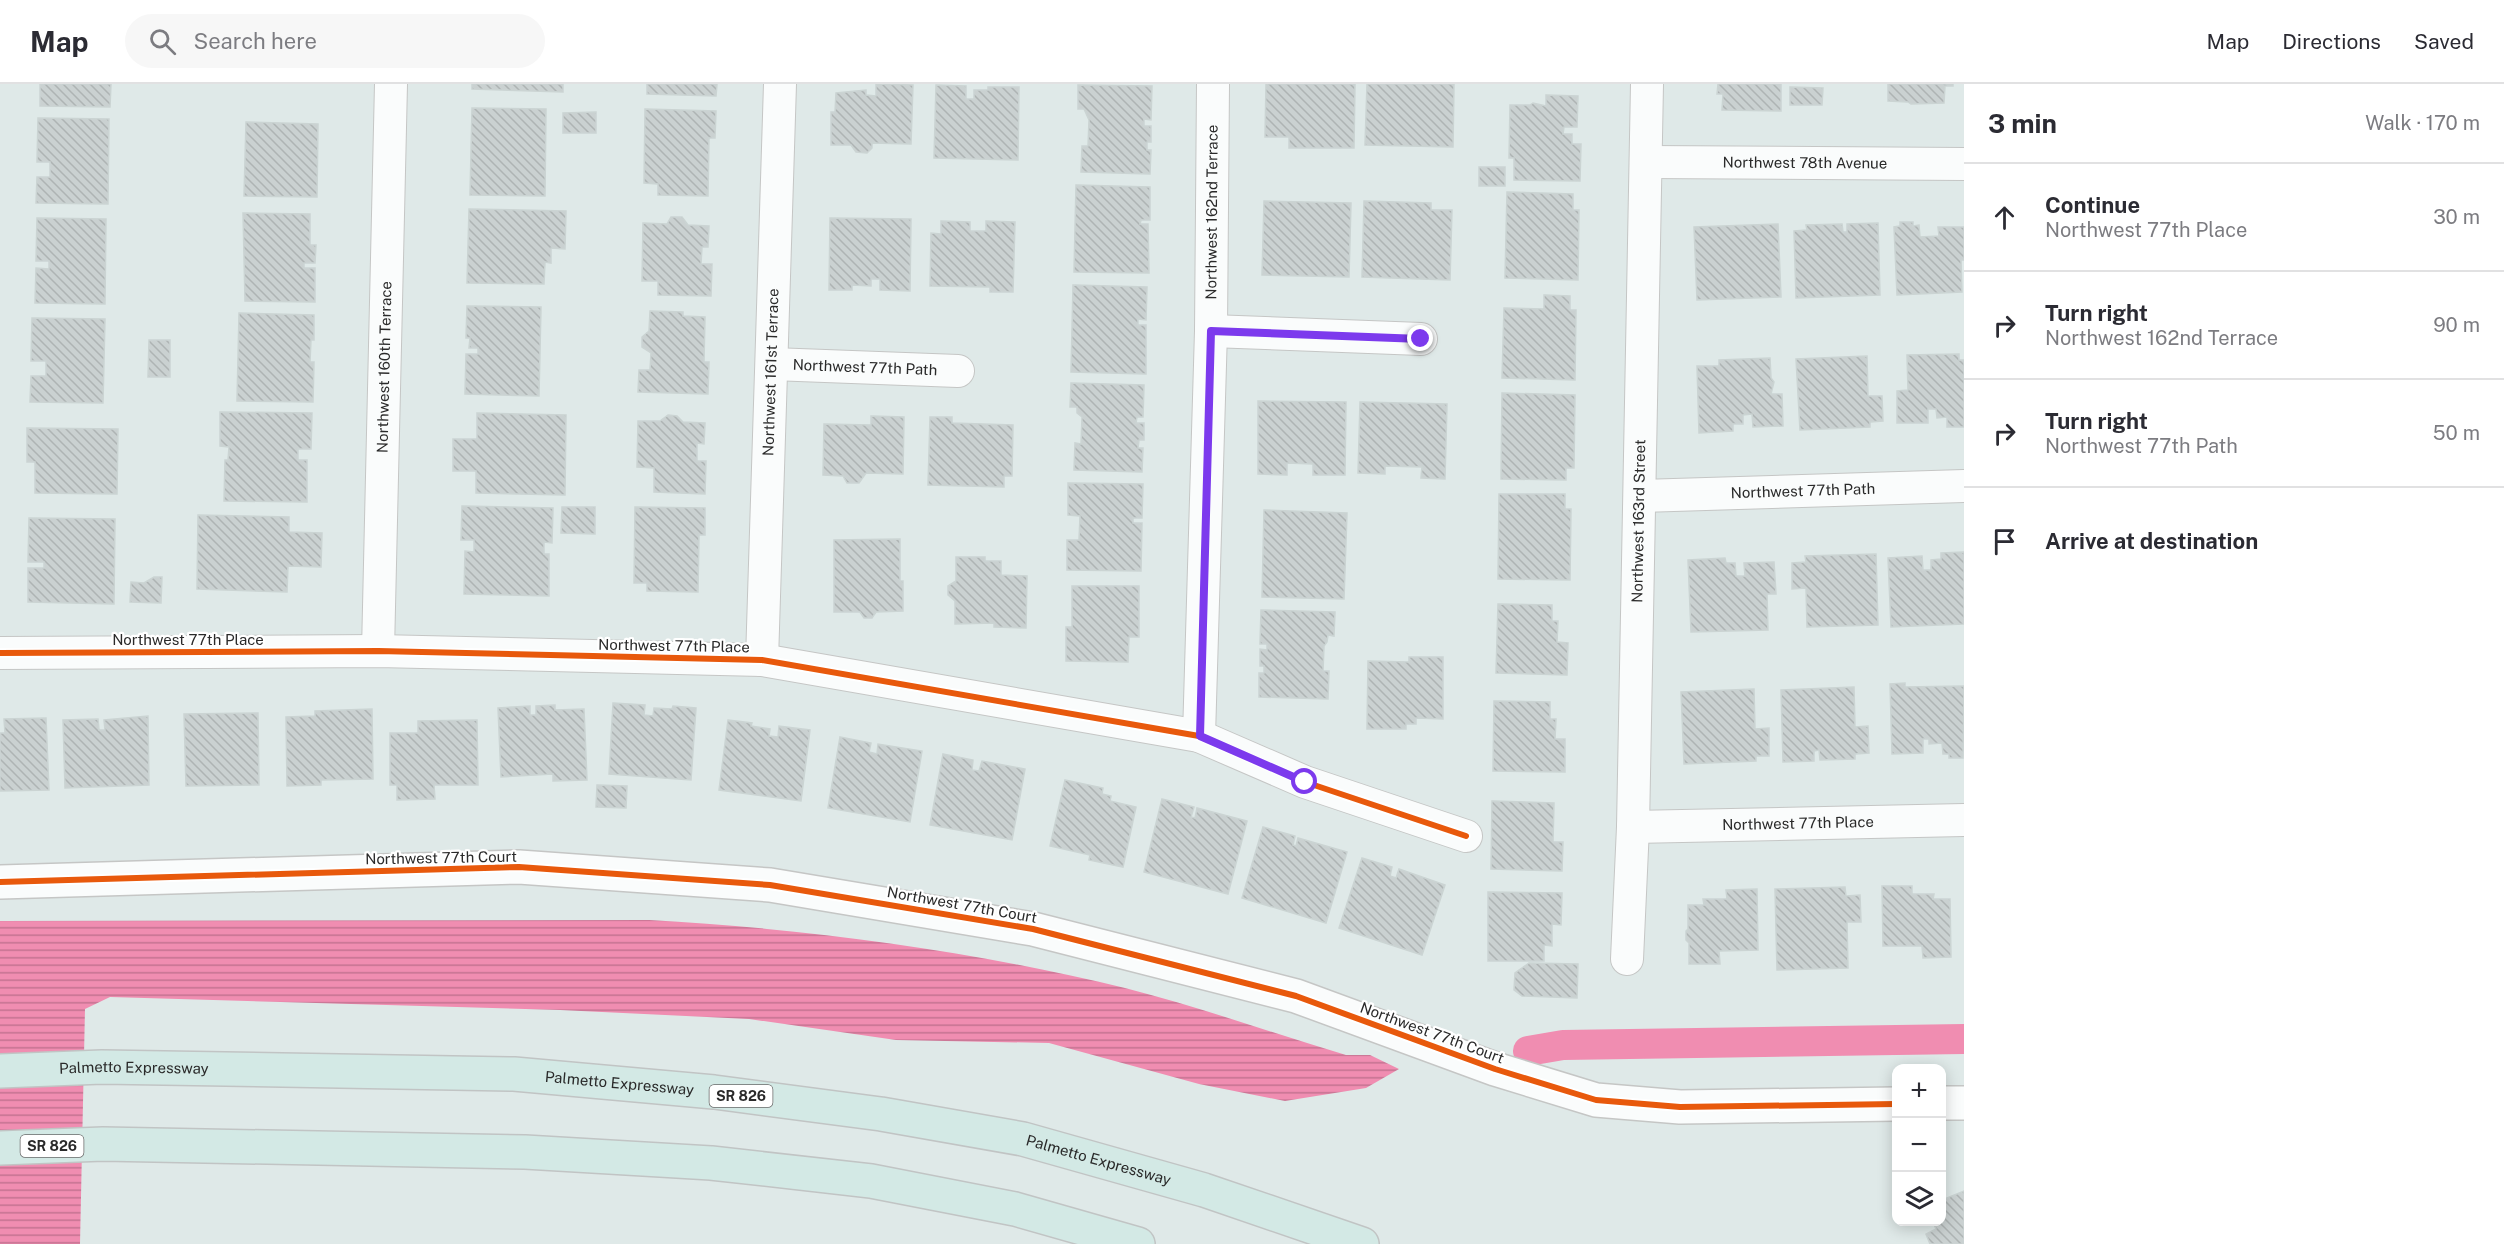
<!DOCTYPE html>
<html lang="en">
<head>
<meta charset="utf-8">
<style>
  :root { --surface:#fff; --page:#f7f7f7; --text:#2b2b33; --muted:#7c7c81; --line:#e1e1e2 }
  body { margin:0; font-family:"Public Sans",sans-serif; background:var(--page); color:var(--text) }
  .controls { position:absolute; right:18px; bottom:18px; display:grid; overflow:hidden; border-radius:12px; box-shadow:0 3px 15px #0003 }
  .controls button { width:54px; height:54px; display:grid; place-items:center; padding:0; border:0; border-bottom:2px solid var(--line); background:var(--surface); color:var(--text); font:30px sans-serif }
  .stop { position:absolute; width:18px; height:18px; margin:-14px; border:4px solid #7c3aed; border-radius:50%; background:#fff }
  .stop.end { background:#7c3aed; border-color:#fff; box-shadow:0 2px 6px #0008 }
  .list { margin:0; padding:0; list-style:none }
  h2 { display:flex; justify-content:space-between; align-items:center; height:78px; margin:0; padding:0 24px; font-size:26px }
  h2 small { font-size:20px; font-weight:400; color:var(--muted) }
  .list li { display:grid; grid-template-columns:39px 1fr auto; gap:18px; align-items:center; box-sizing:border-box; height:108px; padding:0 24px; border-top:2px solid var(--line) }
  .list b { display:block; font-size:22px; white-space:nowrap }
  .list p { margin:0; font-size:20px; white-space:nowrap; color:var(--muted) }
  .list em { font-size:20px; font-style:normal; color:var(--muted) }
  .icon { flex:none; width:33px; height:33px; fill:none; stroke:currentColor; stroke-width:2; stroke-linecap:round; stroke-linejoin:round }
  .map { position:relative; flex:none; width:1964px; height:1160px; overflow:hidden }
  header { display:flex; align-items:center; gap:36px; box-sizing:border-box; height:84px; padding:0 30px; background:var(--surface); border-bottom:2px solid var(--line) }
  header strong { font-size:28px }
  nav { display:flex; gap:33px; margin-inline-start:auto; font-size:21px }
  .search { width:420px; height:54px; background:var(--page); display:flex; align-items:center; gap:15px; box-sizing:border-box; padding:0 21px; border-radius:33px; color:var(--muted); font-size:22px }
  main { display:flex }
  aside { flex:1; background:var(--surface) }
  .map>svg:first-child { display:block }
  .water { fill:url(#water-rules) }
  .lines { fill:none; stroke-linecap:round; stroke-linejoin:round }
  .canal { stroke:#f08db1; stroke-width:30 }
  .building { fill:url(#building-back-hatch); stroke:#cbd4d3; stroke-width:1.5 }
  .minor-casing { stroke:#c5c6c5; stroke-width:34 }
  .tertiary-casing { stroke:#c5c6c5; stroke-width:36 }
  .motorway-casing { stroke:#c1c4c4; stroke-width:36 }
  .minor { stroke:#fafcfc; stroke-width:32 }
  .tertiary { stroke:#fafcfc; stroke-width:33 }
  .motorway { stroke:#d3e9e5; stroke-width:33 }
  .cycleway-casing { stroke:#fff; stroke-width:10 }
  .cycleway { stroke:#e8590c; stroke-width:6 }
  .route { stroke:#7c3aed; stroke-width:8 }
  .labels { text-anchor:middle; stroke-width:4.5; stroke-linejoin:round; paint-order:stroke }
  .shield { fill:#fff; stroke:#6a6a6a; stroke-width:1.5 }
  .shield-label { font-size:14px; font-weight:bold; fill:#2a2a2a }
  .street-label { font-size:15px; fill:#2a2a2a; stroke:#fff }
</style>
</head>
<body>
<header>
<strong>Map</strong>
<div class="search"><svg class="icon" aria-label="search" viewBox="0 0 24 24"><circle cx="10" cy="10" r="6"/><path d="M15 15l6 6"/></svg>Search here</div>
<nav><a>Map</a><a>Directions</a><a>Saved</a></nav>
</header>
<main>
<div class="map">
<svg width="1964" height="1160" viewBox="0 0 1964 1160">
  <defs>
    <pattern id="water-rules" width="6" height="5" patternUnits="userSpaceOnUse" patternTransform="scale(1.5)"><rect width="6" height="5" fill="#f08db1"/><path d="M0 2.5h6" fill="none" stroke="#c37390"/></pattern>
    <pattern id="building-back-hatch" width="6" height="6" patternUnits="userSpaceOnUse" patternTransform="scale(1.5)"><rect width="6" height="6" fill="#cad1d1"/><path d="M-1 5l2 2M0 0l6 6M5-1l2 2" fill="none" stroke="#aeb4b4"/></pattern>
  </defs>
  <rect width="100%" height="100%" fill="#dfe9e8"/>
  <path class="water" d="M649,836C810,845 968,866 1125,904C1200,923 1272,949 1346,971H1370L1399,985L1366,1004L1285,1017L1199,1000L1049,959L896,956L749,935L560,926L110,913L85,925L80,1160H0V837Z"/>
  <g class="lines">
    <path class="canal" d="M1528,967L1563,961L1964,955"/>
  </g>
  <g class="building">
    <path d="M40,0H111L110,23L40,22Z"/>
    <path d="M472,0H563V8L472,5Z"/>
    <path d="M647,0H717L716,12L647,10Z"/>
    <path d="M876,0L913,1L911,60L872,59V64L867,69L856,68L851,61H831V28H835L836,9L866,6V11L876,12Z"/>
    <path d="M1266,0H1355L1354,64H1289V53H1265Z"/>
    <path d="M1367,0H1454L1453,63L1365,61Z"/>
    <path d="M1718,0H1781V27L1722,26L1723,10H1717Z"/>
    <path d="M1888,0H1953V2H1945L1944,19L1911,20L1908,18L1888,17Z"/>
    <path d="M936,1L966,2V15H974V6H988V3H1019L1018,76L934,74Z"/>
    <path d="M1078,1L1152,2L1151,36L1144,35V42H1151V58H1147V66H1151L1150,90L1081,88L1082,62H1088L1089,36L1084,25H1078Z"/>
    <path d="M1790,3L1823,4L1822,21H1790Z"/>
    <path d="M1546,11L1578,12L1577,43H1564L1563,50H1572V60H1581L1580,97L1514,96V74H1509L1510,21H1530L1533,19L1546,22Z"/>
    <path d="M472,24L546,25L545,112L470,111Z"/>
    <path d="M645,25L716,27L715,54H709L708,112L658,111V100L644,99Z"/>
    <path d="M596,28V49H563V29Z"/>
    <path d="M38,34L109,35L108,120L36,119L37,93H50V78H37Z"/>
    <path d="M246,38L318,40L317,113L244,112Z"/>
    <rect x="1479" y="83" width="26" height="19"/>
    <path d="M1076,101L1150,103V136H1141L1140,140H1148L1149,189L1074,188Z"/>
    <path d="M1507,108L1573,110V126H1579L1578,196L1505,194Z"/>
    <path d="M1264,117L1351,119L1349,193L1262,191Z"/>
    <path d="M1364,117L1431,119V126H1452L1450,196L1362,193Z"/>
    <path d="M469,125L566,127L565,165L551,164V179L545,178L544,200L467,199Z"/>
    <path d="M243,129L310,130V161H316L315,179H304V184H315V218L245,217Z"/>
    <path d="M671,133H682L688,141L709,142L708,163H702L701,180H712L711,212L658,211V197H642L643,139L667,140Z"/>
    <path d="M37,134L106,135L105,220L35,219L36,184L49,185V177H36Z"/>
    <path d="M830,134L911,135L910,207L880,206V195H871V202L852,201V206H829Z"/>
    <path d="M941,137L970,138V147H986V137L1015,138L1013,208H990V203L930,202L931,149L941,150Z"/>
    <path d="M1900,138H1913V142L1919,141L1920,153L1939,152L1938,143H1964V176H1961L1962,208L1897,211L1894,143L1900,142Z"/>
    <path d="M1878,139L1880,211L1796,214L1794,147L1807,146L1806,141L1842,140L1843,148H1847V140Z"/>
    <path d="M1778,140L1781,213L1697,216L1694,143Z"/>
    <path d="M1073,201L1147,203L1146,236L1138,235V241H1146V290L1071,288Z"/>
    <path d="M1544,211L1570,212V226H1576L1575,296L1502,294L1504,224L1544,225Z"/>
    <path d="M467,222L541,223L539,312L465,310L466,270H478V264H469L470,254H466Z"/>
    <path d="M650,227L683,228V232L705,233L704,278H709L708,310L638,308L639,286H650L651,269L642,263V253L649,247Z"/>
    <path d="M239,229L314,231V256H311L310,278H314L313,318L237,317Z"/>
    <path d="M32,234L105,235L103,319L30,318L31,292H46V277H31Z"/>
    <path d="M149,256H170V293H148Z"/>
    <path d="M1959,270V276H1964V343H1947V333L1937,334L1936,325H1928V339H1897V307L1908,306L1907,271Z"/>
    <path d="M1867,272L1868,312H1882L1883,337L1870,338V343L1800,346L1796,275Z"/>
    <path d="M1770,274L1771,294L1774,298L1771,310H1782L1783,342L1753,343L1752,330L1743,331V340H1733V347L1699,349L1697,282H1719V276Z"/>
    <path d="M1071,299L1144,301L1143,333H1137L1136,339H1144V356H1139L1138,364H1143L1142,388L1074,386L1075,359L1081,360L1082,333L1077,329V323H1070Z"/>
    <path d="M1502,309L1575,311L1574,384H1566V396L1501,395Z"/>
    <path d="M1258,317L1346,318L1345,391H1313V380L1287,379V391L1258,390Z"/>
    <path d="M1360,318L1447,320L1445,395L1421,394L1422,383L1385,382V390L1358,389Z"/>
    <path d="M220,328L312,329L311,365H298V376H307V418L224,417L225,376H228L229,363L220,362Z"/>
    <path d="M477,329L566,331L565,411L476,409V387H453V355H477Z"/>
    <path d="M668,331L677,332L683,338L705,339L704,360L697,359V377H706L705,410L654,408V384L637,383L638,337H660Z"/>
    <path d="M871,332L904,333L903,390L866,389L859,399H847L843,392L823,391L824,340L871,341Z"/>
    <path d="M930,333H952V339L1013,341L1012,392H1004V403L928,401Z"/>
    <path d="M27,344L118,345L117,410L35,409V378H27Z"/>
    <path d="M1068,399L1143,400L1142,434H1133V439H1142L1141,487L1067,486V456H1079L1080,432L1068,431Z"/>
    <path d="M1499,410H1565V425H1571L1570,496L1498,495Z"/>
    <path d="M462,422L553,424L552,459L544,458V470H549V512L464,510L465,467L474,468V456H461Z"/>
    <path d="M562,423H595V450L561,449Z"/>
    <path d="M635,423L705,424V451H699L698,508L647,507V499H634Z"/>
    <path d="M1264,426L1347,429L1344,515L1262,513Z"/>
    <path d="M198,431L289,433V448L322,449L321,483L288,482L287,508L197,505Z"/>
    <path d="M29,434L115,435L114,520L28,518V484H44V478H28Z"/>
    <path d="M900,455V497H903V527L876,528L872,534H864L860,528H834V456Z"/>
    <path d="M1964,468V540L1891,543L1888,474L1922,472L1923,486H1931V476L1941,475V469Z"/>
    <path d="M1876,470L1878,541L1807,543L1806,504L1792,505V479L1806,478L1805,472Z"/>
    <path d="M956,473H985V477H1001V491L1027,492L1026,544L994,543V539L955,540V517L948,511V502L956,497Z"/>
    <path d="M1725,474L1726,479H1735L1736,492H1745L1744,479L1774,478L1776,510H1767L1768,546L1691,548L1688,476Z"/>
    <path d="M154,493H162L161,519L130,518L131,498L144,499Z"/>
    <path d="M1072,502H1139V553H1129L1128,578L1066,577V543H1072Z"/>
    <path d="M1498,520L1552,521V537H1558L1557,558L1568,559L1567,591L1496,589Z"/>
    <path d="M1261,526L1335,528L1334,552L1328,551L1327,558L1324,562L1323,587H1329L1328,615L1259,613V589H1264V582H1260V565L1267,566V560H1260Z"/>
    <path d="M1409,573H1443V635L1416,634V640H1406V645H1367L1368,577L1409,578Z"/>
    <path d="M1905,599V603L1964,602L1963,674H1949V670H1943L1942,659L1929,660V655H1923V669L1892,670L1890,600Z"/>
    <path d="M1854,603L1855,643L1868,642L1869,669L1855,670V675L1820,676L1819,666L1814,667V677L1783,678L1781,606Z"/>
    <path d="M1754,605L1755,645L1769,644V672H1756V677L1684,680L1681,608Z"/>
    <path d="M1494,617L1550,618V635H1556L1555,655H1565V688L1493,687Z"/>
    <path d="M613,619L645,621L644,631L653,632L654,624L672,625L673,622L696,624L691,696L609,690Z"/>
    <path d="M555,621V626L584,625L587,696L553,697V690L501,693L498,624L530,622V631H536V622Z"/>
    <path d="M372,625L373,695L321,696V701L287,702L286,633L315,632V627Z"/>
    <path d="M258,629L259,701L186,702L184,630Z"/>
    <path d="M148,632L149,701L65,704L63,636L98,635L99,646H105L104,636Z"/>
    <path d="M46,634L49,706L0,707V649H5L4,635Z"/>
    <path d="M477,636L478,701H434L435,715L397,716V701H390V649H418V637Z"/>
    <path d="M728,636L752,639L751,642L770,645L769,652L778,653L779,642L810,646L801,717L719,706Z"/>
    <path d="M840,653L871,659L869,668L877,670L878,660L922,667L910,738L828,724Z"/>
    <path d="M943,670L973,676L972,686L979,687L982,677L1025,685L1012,756L930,741Z"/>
    <path d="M1065,696L1103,704L1102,710L1111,712L1110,717L1136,723L1123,783L1089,776L1090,771L1050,762Z"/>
    <path d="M597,701L627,702L626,724L596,723Z"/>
    <path d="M1162,715L1194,723L1191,733L1195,734L1197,724L1247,737L1228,810L1144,788Z"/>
    <path d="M1492,717L1554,719L1553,758H1563L1562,787L1491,785Z"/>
    <path d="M1263,743L1295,752L1293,761L1296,762L1298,754L1347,768L1326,839L1242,814Z"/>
    <path d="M1362,774L1392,783L1390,792L1396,794L1399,785L1445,801L1422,871L1339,844Z"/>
    <path d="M1882,802H1912V810H1934L1933,815H1950L1951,873L1923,874L1922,862H1883Z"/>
    <path d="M1845,803L1846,812L1860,811L1861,838H1847L1848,884L1777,886L1775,805Z"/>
    <path d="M1757,805L1758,866L1719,867L1720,880H1689V859L1686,856V847L1688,845V821H1704L1703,815H1727L1726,806Z"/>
    <path d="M1488,808L1562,809L1561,841L1552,840V862L1544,861V877H1488Z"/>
    <path d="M1529,879L1578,880L1577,914L1522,912L1514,906L1515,889Z"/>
    <path d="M1964,1107V1160H1930L1926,1150L1936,1145L1933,1138H1942V1116Z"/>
  </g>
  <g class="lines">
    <g class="minor-casing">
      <g id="minor">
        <path id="s1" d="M1646,78L1964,80"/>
        <path d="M1211,247L1421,255"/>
        <path id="s2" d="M772,280L958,287"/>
        <path id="s3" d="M1641,412L1964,402"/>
        <path id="s4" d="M378,567L391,0"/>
        <path d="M0,569L378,567L762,576L1199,652L1305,698L1466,752"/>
        <path id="s5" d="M762,576L780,0"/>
        <path id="s6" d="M1199,652L1211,247L1213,0"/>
        <path id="s7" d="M1633,743L1964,736"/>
        <path id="s8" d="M1627,875L1633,743L1647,0"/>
      </g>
    </g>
    <g class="tertiary-casing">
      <g id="tertiary">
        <path d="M0,798L519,783L770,801L1033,845L1296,912L1495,985L1596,1016L1680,1023L1896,1020"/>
        <path d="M1942,1019H1964"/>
      </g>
    </g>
    <g class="motorway-casing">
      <g id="motorway">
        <path id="s9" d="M0,987L102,983L514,990L714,1008L881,1030L1023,1055L1204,1106L1362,1160"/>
        <path d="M0,1064L103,1060L525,1068L711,1079L871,1097L1015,1125L1138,1160"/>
      </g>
    </g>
    <use href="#minor" class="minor"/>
    <use href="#tertiary" class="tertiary"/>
    <use href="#motorway" class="motorway"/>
    <g class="cycleway-casing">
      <g id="cycleway">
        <path d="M0,569L378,567L762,576L1199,652L1305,698L1466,752"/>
        <path d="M0,798L519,783L770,801L1033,845L1296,912L1495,985L1596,1016L1680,1023L1896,1020"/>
      </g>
    </g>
    <use href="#cycleway" class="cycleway"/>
  </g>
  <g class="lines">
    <path class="route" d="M1305,698L1200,652L1211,247L1421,255"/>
  </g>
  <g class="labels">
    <g class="shield">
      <rect x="709.5" y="1001" width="63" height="22" rx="4.5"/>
      <rect x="20.5" y="1051" width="63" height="22" rx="4.5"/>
    </g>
    <g class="shield-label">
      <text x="741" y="1017">SR 826</text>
      <text x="52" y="1067">SR 826</text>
    </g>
    <g class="street-label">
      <text dy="5" stroke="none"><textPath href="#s1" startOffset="159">Northwest 78th Avenue</textPath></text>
      <text dy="5" stroke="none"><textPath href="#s6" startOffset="524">Northwest 162nd Terrace</textPath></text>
      <text dy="5" stroke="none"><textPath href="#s2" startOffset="93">Northwest 77th Path</textPath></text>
      <text dy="5" stroke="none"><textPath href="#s4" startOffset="284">Northwest 160th Terrace</textPath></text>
      <text dy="5" stroke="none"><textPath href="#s5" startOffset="288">Northwest 161st Terrace</textPath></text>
      <text dy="5" stroke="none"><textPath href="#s3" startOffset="162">Northwest 77th Path</textPath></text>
      <text dy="5" stroke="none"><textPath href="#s8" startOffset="438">Northwest 163rd Street</textPath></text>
      <text x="188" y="561">Northwest 77th Place</text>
      <text transform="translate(674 562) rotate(1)" y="5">Northwest 77th Place</text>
      <text dy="5" stroke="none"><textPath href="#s7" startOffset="165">Northwest 77th Place</textPath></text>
      <text transform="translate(441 774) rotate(-1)" y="5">Northwest 77th Court</text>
      <text transform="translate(962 821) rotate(10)" y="5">Northwest 77th Court</text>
      <text transform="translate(1432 949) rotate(20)" y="5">Northwest 77th Court</text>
      <text dy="5" stroke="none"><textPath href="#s9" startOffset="134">Palmetto Expressway</textPath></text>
      <text dy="5" stroke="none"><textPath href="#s9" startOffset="620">Palmetto Expressway</textPath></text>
      <text dy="5" stroke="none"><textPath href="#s9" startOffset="1106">Palmetto Expressway</textPath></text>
    </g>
  </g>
</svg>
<div class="controls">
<button>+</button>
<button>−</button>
<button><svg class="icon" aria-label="layers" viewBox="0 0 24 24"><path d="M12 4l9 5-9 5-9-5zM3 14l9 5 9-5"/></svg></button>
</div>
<div class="stop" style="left:1305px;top:698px"></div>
<div class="stop end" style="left:1421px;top:255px"></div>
</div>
<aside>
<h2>3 min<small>Walk · 170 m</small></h2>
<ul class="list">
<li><svg class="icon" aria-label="ahead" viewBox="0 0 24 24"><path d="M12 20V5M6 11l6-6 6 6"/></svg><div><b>Continue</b><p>Northwest 77th Place</p></div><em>30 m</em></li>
<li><svg class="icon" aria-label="right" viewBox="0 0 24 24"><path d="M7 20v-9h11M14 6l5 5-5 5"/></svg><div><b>Turn right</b><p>Northwest 162nd Terrace</p></div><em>90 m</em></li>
<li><svg class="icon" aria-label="right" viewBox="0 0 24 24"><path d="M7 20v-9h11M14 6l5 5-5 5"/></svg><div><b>Turn right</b><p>Northwest 77th Path</p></div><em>50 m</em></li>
<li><svg class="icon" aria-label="arrive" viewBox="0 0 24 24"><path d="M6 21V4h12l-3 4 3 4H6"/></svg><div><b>Arrive at destination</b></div></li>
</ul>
</aside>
</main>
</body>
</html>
